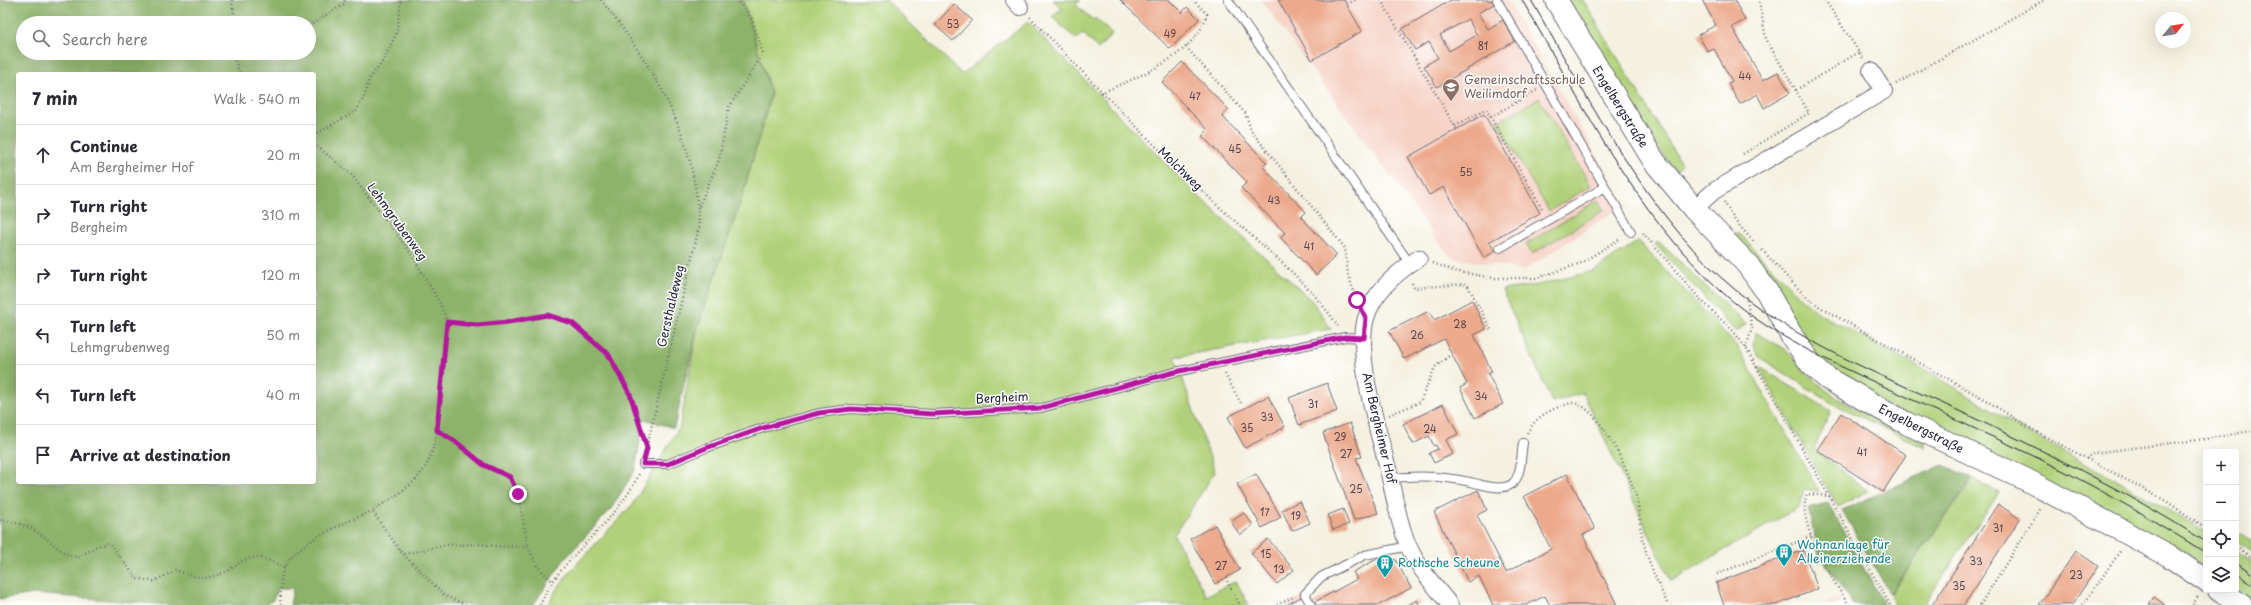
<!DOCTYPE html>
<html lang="en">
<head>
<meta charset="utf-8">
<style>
  :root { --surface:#fff; --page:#f2f2f3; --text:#2b2b33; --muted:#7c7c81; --line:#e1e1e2 }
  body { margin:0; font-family:"Playpen Sans",sans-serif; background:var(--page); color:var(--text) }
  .controls { position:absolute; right:12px; bottom:12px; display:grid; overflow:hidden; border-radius:4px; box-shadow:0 4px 16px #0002 }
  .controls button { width:36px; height:36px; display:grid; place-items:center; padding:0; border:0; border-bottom:1px solid var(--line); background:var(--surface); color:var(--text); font:20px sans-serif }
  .compass { position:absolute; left:2155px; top:12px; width:36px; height:36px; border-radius:50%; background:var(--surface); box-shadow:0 4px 16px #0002; rotate:60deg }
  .stop { position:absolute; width:12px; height:12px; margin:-9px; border:3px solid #b5179e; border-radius:50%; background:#fff }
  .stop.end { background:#b5179e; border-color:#fff; box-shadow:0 1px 4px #0008 }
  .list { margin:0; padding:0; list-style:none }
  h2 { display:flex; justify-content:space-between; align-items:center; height:52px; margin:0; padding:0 16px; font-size:17px }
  h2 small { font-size:13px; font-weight:400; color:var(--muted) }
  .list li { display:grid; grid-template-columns:26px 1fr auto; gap:12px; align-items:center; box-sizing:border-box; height:60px; padding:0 16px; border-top:1px solid var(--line) }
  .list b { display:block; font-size:15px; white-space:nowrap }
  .list p { margin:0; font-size:13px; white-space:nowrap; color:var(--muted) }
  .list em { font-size:13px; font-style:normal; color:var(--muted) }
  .icon { flex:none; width:22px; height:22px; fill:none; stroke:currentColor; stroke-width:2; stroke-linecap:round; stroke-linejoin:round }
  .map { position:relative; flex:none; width:2251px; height:605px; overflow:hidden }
  .search { position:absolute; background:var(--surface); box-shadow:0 4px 16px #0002; left:16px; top:16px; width:300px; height:44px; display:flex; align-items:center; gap:10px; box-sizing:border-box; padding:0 14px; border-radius:22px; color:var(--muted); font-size:15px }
  .panel { position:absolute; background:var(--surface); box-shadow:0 4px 16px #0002; left:16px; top:72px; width:300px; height:412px; border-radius:4px }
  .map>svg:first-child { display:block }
  .built { fill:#f6d2c4 }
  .green { fill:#b0d179; stroke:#697a5a }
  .forest { fill:#8cb369; stroke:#576a52; fill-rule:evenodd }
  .building { fill:#eca98b; fill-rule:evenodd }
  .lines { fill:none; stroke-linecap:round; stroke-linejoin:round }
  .service-casing { stroke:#6c6a75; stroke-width:10 }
  .minor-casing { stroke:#6c6a75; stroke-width:18 }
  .secondary-casing { stroke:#6c6a75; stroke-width:24 }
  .path { stroke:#6c6a75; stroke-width:2.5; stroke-dasharray:1 3; stroke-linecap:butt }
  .service { stroke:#fff; stroke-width:8 }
  .minor { stroke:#fff; stroke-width:16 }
  .secondary { stroke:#fff; stroke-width:22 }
  .tram { stroke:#22223b; stroke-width:1 }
  .route { stroke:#b5179e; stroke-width:5 }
  .labels { text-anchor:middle; stroke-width:3; stroke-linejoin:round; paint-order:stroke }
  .number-label { font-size:10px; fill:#54444f }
  .education-label { font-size:12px; fill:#785e54; stroke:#fff; text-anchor:start }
  .street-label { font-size:12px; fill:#22223b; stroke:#fff }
  .culture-label { font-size:12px; fill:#0d838f; stroke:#fff; text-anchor:start }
</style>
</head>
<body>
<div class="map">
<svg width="2251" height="605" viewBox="0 0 2251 605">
  <rect width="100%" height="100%" fill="#fff"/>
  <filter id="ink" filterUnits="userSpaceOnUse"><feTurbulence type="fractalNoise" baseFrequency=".025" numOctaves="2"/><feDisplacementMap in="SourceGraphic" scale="8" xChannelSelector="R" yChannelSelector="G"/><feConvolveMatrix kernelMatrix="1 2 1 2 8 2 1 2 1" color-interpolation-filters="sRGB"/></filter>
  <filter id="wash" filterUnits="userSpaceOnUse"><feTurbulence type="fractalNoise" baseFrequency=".012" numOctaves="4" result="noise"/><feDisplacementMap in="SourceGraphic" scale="16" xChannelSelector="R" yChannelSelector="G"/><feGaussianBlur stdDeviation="0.9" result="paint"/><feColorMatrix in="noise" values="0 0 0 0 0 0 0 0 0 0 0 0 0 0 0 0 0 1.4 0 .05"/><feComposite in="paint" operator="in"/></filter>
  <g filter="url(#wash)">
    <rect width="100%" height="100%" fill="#f4f1e0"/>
    <g class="built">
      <path d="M1261,0H1507L1625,204L1524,270L1450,257Z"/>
      <path d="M1837,598L1842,605H1822Z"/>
    </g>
    <g class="green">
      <path d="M743,0H886L962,74L1028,22L1191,189L1313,302L1331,329L1175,357L1215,472L1174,535L1206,596L1236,581L1249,605H548L556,590L573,568L633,504L680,426L697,330L743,194L771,94Z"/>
      <path d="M1053,0H1081L1076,5L1093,20L1095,18L1112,34L1098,49L1083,33L1076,39L1052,17L1062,8Z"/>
      <path d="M1566,0H1583L1682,165L1676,171L1640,125Z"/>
      <path d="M1539,98L1591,186L1549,211L1497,122Z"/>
      <path d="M1598,200L1604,210L1532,254L1526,244Z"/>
      <path d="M1736,233H1739L1802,300L1822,315L1938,377L2032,435L2108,475L2206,532V568L1871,397L1815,357L1733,235Z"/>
      <path d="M1638,241L1737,346L1819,491L1804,489L1799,507L1671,581L1583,393L1552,402L1502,290L1538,285L1594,271Z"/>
      <path d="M1659,242L1746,324L1736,332L1655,244Z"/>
      <path d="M1755,332L1785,349L1808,374L1826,390L1847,404L1925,442V448L1830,402L1759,357L1753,346Z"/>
      <path d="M1758,366L1831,411L1814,449L1868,491L1838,507Z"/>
      <path d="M1973,479L1999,493L1923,605H1895L1890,595Z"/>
      <path d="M2241,534L2251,541V551L2236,540V535Z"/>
      <path d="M2236,551L2251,562V599L2236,588Z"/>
    </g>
    <g class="forest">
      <path d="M0,0H743L771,94L743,194L697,330L674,428L644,419L635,470L611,509L564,560L533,605H290L293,588H278L273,600L265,605H168L34,594L0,599ZM23,23H309V53H23ZM18,74H314V482H18Z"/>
      <path d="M1943,465L1972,478L1890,594L1842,510Z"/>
      <path d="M1828,503L1884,605H1853L1819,554L1808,508Z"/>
    </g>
    <g id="blocks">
      <g class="building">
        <path d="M1120,0H1169L1182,13L1187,7L1199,19L1170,49Z"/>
        <path d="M1278,0H1344L1362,31L1312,60Z"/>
        <path d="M1451,0H1491L1494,4L1478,13L1488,29L1503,20L1515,41L1437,87L1424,66L1438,58L1429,42L1415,50L1402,29ZM1468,19L1477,35L1449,51L1440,35Z"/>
        <path d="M1702,0H1734L1745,20L1732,27L1763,80L1778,72L1790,93L1764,108L1757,94L1740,104L1728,84L1732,81L1714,49L1708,52L1698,35L1716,25Z"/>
        <path d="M954,4L972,20L953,41L935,25Z"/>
        <path d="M1182,62L1229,110L1222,116L1267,163L1263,167L1306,212L1301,217L1337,255L1316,275L1280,237L1285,233L1241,188L1247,182L1202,136L1208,130L1162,82Z"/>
        <path d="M1484,114L1540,213L1489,242L1495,251L1484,258L1444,187L1429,195L1408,157Z"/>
        <path d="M1472,300L1486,329L1474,335L1492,372L1488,374L1503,404L1475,418L1460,388L1467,384L1444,339L1404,359L1389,331L1429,311L1434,320Z"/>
        <path d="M1327,383L1337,411L1299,425L1289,398Z"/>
        <path d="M1268,396L1285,427L1245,448L1228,417Z"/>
        <path d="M1443,404L1458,434L1446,440L1453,454L1434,463L1429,453L1438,449L1436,445L1434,446L1429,436L1413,444L1403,424Z"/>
        <path d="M1841,413L1906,455L1883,492L1817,450Z"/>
        <path d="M1350,423L1362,457L1356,458L1378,513L1354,520L1323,433Z"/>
        <path d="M1256,474L1281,517L1262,528L1237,484Z"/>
        <path d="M1567,474L1595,529L1583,535L1617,605H1550L1545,596L1526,605H1493L1479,576L1468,582L1434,512L1478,490L1487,510L1477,515L1506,572L1551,549L1524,496Z"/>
        <path d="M1300,501L1310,523L1292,531L1282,510Z"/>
        <path d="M1998,504L2020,519L1964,605H1932Z"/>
        <path d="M1343,509L1349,524L1333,530L1328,515Z"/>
        <path d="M1244,513L1253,525L1240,535L1231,522Z"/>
        <path d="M1215,525L1240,570L1215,584L1190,539Z"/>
        <path d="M1268,539L1294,570L1277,584L1251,553Z"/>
        <path d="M1803,550L1818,589L1776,605H1724L1716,583Z"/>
        <path d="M2076,551L2098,566L2072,605H2039Z"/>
        <path d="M1379,558L1383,566L1395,559L1411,588L1379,605H1314L1313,603L1357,579L1353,572Z"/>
        <path d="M1303,596L1308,605H1286Z"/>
        <path d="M2154,597L2165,605H2149Z"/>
        <path d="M1417,600L1420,605H1408Z"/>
      </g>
    </g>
  </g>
  <g filter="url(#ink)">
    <use href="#blocks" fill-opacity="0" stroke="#6c6a75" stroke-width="1"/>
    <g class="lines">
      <g class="service-casing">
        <g id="service">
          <path d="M1228,0L1410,264"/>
          <path d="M1497,0L1631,232"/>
          <path d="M1500,248L1605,187"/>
          <path d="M643,464H668L706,448L763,428L819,413L851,409L933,414L1041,408L1175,372L1345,337L1364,338"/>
          <path d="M1390,478C1423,475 1447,476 1479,484C1489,487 1503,490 1512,484C1522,476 1521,454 1523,443"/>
          <path d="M1311,605L1305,594L1321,577L1365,555L1409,546"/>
        </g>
      </g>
      <g class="minor-casing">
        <g id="minor">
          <path d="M1014,0L1020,7"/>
          <path d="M1694,209L1714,191L1884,91L1871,71"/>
          <path d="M1419,258C1397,272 1374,291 1366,318C1355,358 1378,429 1388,469C1394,494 1398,522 1408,545C1418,568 1435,586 1450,605"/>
        </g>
      </g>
      <g class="secondary-casing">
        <g id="secondary">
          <path d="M1556,0L1654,161L1694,209L1747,264L1767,292L1793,338L1811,364L1828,379L1906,423L2025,479L2168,555L2206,581"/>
          <path d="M2219,590L2241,605"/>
        </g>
      </g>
      <g class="path">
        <path d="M232,0L235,23"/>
        <path d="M601,0C656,70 696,136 699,227L645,454"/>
        <path d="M1381,0L1457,130"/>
        <path d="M1825,0L1863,58"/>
        <path d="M1347,4L1355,0"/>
        <path d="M235,17L280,23"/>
        <path d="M1030,17C1091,81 1152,144 1216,204C1259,244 1305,277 1338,326"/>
        <path d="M309,26L344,4L345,0"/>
        <path d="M1186,47L1245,113L1252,132L1345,248L1348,275L1357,300"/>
        <path d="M232,53L240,74"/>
        <path d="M1896,84L2044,0"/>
        <path d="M1796,90L1859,52"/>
        <path d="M1101,93C1137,77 1196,56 1207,14L1193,0"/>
        <path d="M1491,117L1537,90"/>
        <path d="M1455,126L1486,109L1543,210"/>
        <path d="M314,135L356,111L365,95L369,79L383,61L397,32L401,0"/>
        <path d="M314,144L350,173L409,250L441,305L447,322C444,361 444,430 427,464C416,486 391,498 372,511L401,552L444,595L466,605"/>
        <path d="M1743,154L1809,113L1766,39L1759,0"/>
        <path d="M1724,202L1736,222L1754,242"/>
        <path d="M699,206L719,160L729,107L763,54L752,19L737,0"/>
        <path d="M1643,233L1700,299L1734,332L1746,348L1890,605"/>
        <path d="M1762,250L1804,295L1820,307L1984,399L2028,427L2166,501L2206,528"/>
        <path d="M1433,263L1454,271L1493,278H1537L1581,263L1621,238"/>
        <path d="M1412,283L1414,288L1464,284L1468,286L1492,332"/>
        <path d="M447,322L477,325L508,322L547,315L572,323L608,354L630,394L646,447"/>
        <path d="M1746,348L1752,328L1746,296"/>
        <path d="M1225,374L1242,405"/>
        <path d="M1389,415L1420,402L1435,367L1449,356"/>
        <path d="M437,430L456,442L484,465L510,477L518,493L528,546L537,566L553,582"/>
        <path d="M1527,433C1534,420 1545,412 1559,407C1563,406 1567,404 1571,403C1599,402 1632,478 1637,500C1640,513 1639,527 1643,540C1648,562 1658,584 1668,605"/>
        <path d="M2086,459L2093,453L2205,439L2251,431"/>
        <path d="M1830,496L1807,494C1795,523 1833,580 1849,605"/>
        <path d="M0,520C12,522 25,524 35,531C52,540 60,555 79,557L97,546L109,543L137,579L154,581L176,570C187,574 198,579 210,577C245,570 242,543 284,568"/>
        <path d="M2236,547L2251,557"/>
        <path d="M404,554L447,545L478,544L506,547L528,546"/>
        <path d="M1717,574L1812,536"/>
        <path d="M1227,581L1240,605"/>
        <path d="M280,605C281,594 280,578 284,568C295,542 347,522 372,511"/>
        <path d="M540,605C544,597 548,588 553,581C581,542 617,520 639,474"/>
        <path d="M1277,605L1295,596"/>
        <path d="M1980,605L2041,508"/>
        <path d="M2083,605L2121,550"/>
        <path d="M2193,605L2198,596"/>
      </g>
      <use href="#service" class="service"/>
      <use href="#minor" class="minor"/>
      <use href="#secondary" class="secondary"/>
      <g class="tram">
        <path d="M1522,0C1581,102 1634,212 1722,292C1765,331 1818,356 1870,380C1921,404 1972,427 2023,451C2087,481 2147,516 2206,553"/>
        <path d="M1531,0C1584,91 1633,188 1707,264C1776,334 1870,370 1957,410C2042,450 2127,491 2206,542"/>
        <path d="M2236,562L2251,573"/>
        <path d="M2236,573L2251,584"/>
      </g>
    </g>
  </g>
  <g class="lines" filter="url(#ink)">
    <path class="route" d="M518,494L510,477L484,465L456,442L437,430L447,322L477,325L508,322L547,315L572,323L608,354L630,394L647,448L643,464H668L706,448L763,428L819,413L851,409L933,414L1041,408L1175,372L1345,337L1364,338L1366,318L1357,300"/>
  </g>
  <defs>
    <g id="school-pin" transform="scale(0.9)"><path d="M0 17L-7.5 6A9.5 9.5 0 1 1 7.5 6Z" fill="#8d6e63" stroke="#fff"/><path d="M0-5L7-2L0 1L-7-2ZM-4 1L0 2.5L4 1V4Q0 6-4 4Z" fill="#fff"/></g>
    <g id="building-pin" transform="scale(0.9)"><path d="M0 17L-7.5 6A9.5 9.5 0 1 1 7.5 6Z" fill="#0f9aa8" stroke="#fff"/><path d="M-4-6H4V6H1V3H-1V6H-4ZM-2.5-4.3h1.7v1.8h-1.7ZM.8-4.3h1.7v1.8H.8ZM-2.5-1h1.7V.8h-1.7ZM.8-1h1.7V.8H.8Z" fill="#fff"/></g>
  </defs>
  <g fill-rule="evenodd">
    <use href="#school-pin" x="1451" y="87"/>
    <use href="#building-pin" x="1784" y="552"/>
    <use href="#building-pin" x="1385" y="563"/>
  </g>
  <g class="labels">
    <g class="number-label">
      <text x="953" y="28">53</text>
      <text x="1170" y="38">49</text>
      <text x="1483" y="50">81</text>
      <text x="1745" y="80">44</text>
      <text x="1195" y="100">47</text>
      <text x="1235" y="153">45</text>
      <text x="1466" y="176">55</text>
      <text x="1274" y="204">43</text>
      <text x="1309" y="250">41</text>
      <text x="1460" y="328">28</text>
      <text x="1417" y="339">26</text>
      <text x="1481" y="400">34</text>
      <text x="1313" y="408">31</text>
      <text x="1267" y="421">33</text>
      <text x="1247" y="432">35</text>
      <text x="1430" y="433">24</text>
      <text x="1340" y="441">29</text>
      <text x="1862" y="456">41</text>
      <text x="1346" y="458">27</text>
      <text x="1356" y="493">25</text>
      <text x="1265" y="516">17</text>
      <text x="1296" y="520">19</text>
      <text x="1998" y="532">31</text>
      <text x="1266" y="558">15</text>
      <text x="1976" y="565">33</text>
      <text x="1221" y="570">27</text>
      <text x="1279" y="573">13</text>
      <text x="2076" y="579">23</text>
      <text x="1959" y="590">35</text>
    </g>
    <g class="education-label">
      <text x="1464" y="84">Gemeinschaftsschule<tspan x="1464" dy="14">Weilimdorf</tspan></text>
    </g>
    <g class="street-label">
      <text transform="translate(1620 107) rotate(58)" y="4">Engelbergstraße</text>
      <text transform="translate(1180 169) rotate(44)" y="4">Molchweg</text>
      <text transform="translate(397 222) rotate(54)" y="4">Lehmgrubenweg</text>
      <text transform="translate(671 306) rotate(-77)" y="4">Gersthaldeweg</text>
      <text transform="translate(1002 398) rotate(-3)" y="4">Bergheim</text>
      <text transform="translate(1379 428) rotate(77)" y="4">Am Bergheimer Hof</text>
      <text transform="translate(1921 429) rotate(27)" y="4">Engelbergstraße</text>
    </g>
    <g class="culture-label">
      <text x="1797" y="549">Wohnanlage für<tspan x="1797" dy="14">Alleinerziehende</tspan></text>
      <text x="1398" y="567">Rothsche Scheune</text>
    </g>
  </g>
</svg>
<div class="controls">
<button>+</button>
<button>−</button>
<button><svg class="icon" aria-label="locate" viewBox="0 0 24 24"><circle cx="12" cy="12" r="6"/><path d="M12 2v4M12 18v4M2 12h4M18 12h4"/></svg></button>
<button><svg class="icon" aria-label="layers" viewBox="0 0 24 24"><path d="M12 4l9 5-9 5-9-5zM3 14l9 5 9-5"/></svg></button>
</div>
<svg class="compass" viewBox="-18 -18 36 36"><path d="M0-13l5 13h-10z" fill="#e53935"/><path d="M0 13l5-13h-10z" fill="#7c7c81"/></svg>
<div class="stop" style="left:1357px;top:300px"></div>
<div class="stop end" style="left:518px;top:494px"></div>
<div class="search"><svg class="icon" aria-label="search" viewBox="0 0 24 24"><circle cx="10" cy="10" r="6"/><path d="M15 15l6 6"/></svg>Search here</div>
<section class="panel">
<h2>7 min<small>Walk · 540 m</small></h2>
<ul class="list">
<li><svg class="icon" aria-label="ahead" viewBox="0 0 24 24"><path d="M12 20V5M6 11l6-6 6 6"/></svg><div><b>Continue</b><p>Am Bergheimer Hof</p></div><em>20 m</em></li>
<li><svg class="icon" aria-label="right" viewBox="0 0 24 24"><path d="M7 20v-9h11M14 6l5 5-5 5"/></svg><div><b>Turn right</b><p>Bergheim</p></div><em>310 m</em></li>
<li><svg class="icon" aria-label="right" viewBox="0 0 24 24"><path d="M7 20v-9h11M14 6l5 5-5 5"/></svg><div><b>Turn right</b></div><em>120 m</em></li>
<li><svg class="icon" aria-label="left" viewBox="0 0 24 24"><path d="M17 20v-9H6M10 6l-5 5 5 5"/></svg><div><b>Turn left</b><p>Lehmgrubenweg</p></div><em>50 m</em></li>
<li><svg class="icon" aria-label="left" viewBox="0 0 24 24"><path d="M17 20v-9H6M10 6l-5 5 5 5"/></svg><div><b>Turn left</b></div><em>40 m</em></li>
<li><svg class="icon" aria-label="arrive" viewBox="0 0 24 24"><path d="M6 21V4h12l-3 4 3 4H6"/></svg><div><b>Arrive at destination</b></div></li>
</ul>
</section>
</div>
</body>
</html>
